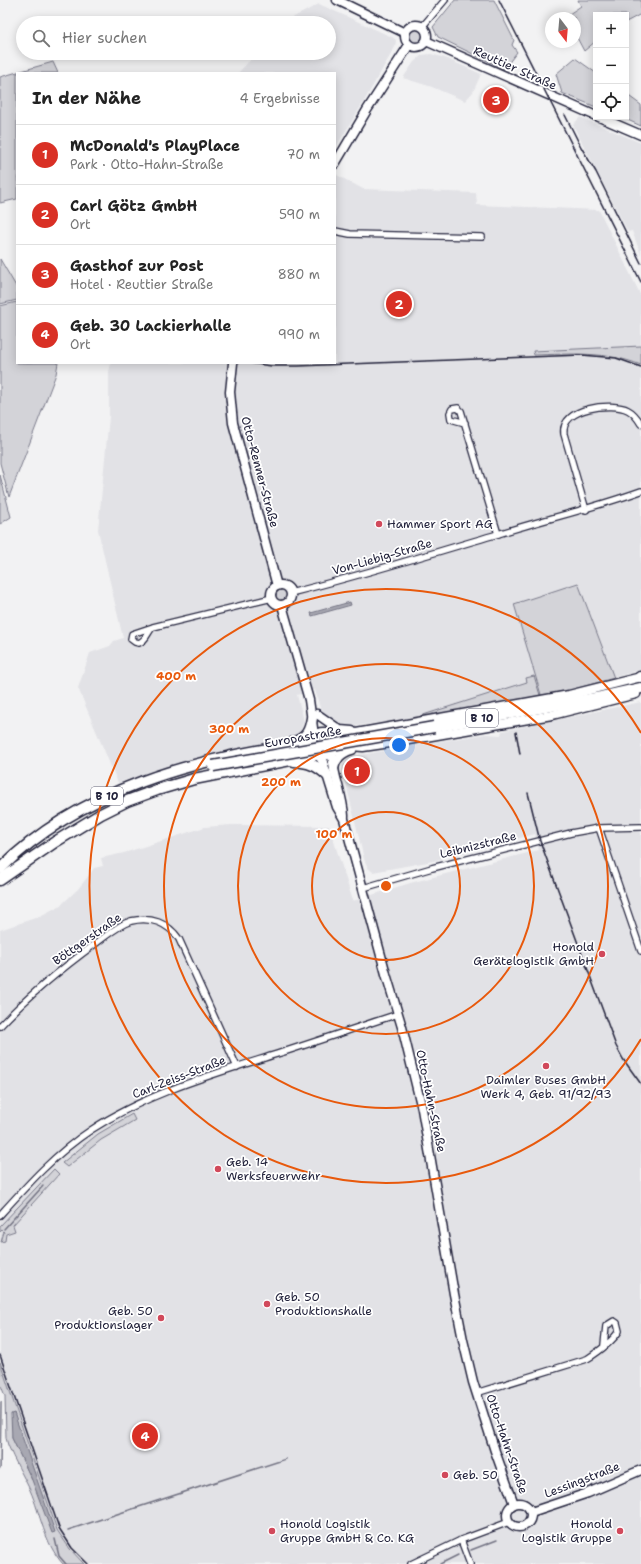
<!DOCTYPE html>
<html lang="de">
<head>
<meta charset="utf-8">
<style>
  :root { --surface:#fff; --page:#f6f6f6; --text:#222; --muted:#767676; --line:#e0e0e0; --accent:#d93025 }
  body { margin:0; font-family:"Shantell Sans",sans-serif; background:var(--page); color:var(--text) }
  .controls { position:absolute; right:12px; top:12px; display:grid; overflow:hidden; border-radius:0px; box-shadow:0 2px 10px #0003 }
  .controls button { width:36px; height:36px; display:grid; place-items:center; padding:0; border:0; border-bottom:1px solid var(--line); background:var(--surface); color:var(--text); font:20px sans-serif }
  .compass { position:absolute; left:545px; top:12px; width:36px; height:36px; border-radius:50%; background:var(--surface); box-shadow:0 2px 10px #0003; rotate:164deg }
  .you { position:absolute; left:399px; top:745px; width:14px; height:14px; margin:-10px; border:3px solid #fff; border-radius:50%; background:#1a73e8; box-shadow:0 0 0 6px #1a73e833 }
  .badge { display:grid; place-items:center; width:26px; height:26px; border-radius:50%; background:var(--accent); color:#fff; font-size:13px; font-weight:700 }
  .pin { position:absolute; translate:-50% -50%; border:2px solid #fff; box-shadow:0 1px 4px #0006 }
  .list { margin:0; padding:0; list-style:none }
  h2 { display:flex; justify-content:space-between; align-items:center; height:52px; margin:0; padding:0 16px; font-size:17px }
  h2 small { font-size:13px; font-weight:400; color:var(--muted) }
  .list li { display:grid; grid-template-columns:26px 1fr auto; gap:12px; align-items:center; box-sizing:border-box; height:60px; padding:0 16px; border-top:1px solid var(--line) }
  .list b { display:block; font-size:15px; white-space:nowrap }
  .list p { margin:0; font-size:13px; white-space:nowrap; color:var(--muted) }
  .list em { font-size:13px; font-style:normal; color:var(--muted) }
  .icon { flex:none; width:22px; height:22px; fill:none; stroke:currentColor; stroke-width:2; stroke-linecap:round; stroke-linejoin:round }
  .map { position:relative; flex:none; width:641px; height:1564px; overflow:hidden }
  .search { position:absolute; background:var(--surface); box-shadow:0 2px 10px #0003; left:16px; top:16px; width:320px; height:44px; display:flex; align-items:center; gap:10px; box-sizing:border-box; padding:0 14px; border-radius:22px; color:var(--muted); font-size:15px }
  .panel { position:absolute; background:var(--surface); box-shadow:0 2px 10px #0003; left:16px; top:72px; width:320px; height:292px; border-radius:0px }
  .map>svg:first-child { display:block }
  .built { fill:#e2e2e6 }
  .green { fill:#d3d3d8; stroke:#7a7a8a; fill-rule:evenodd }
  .water { fill:#a8a8b2; stroke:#727282 }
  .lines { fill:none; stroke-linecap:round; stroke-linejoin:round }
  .stream { stroke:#727282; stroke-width:1.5 }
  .street-casing { stroke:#22223b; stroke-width:8 }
  .secondary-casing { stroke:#22223b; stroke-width:11 }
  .highway-casing { stroke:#22223b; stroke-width:13 }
  .street { stroke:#fff; stroke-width:5.5 }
  .secondary { stroke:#fff; stroke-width:8 }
  .highway { stroke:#fff; stroke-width:10 }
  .rail { stroke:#22223b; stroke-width:1.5 }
  .highway-bridge-casing { stroke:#22223b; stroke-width:13; stroke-linecap:butt }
  .highway-bridge { stroke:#fff; stroke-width:10 }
  .ring { fill:none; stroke:#e8590c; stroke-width:2 }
  .poi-dot { fill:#d1495b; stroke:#fff; stroke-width:1.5 }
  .labels { text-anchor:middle; stroke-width:3.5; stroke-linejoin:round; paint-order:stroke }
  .shield { fill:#fff; stroke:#646476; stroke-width:1 }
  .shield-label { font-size:11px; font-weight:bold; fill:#22223b }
  .street-label { font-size:12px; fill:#22223b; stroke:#fff }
  .poi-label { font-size:12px; fill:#22223b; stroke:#fff; text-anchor:start }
  .centre { fill:#e8590c; stroke:#fff; stroke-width:2 }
  .ring-label { font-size:12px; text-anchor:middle; font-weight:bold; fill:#e8590c; stroke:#fff; stroke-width:3.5; stroke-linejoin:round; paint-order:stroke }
</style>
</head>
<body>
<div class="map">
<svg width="641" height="1564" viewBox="0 0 641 1564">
  <rect width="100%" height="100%" fill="#f2f2f3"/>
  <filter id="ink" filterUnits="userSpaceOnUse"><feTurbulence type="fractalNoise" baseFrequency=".025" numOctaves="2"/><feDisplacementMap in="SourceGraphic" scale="8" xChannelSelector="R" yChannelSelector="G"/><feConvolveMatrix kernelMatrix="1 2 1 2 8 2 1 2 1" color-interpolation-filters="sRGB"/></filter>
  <g filter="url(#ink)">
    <g class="built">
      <path d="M319,4L392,37L396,40L395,47L363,103L335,149V73H238L257,53H329V23H287L292,18Z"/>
      <path d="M431,54L445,58L481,74L473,92L465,101L432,87L403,78L414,62L422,55Z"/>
      <path d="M580,117L641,143V255L632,231L628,232L573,125Z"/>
      <path d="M335,174L363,189L476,193L477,205L599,210L641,296V670L541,698L401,720L348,727L340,725L321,711L315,690L297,695L304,721L300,732L292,738L216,753L171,765L118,783L78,688L90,653L110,646L114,641L123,638L98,530L109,417V372L111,363H335Z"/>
      <path d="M641,702V1564H84L70,1549L57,1530L0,1362V930L38,917L61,905L78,889L90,874L94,868L103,866L101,858L124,853L205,827L231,825L329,826L353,901L410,883L539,850L535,834L433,861L373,872L368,868L364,859L342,766L343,760L348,757L435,742L485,734L501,735L502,731Z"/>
    </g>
    <g class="green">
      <path d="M455,0H494L514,40L512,45L517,52L504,69L438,37L433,27Z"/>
      <path d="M578,0H641V14L626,22V15H596V41L584,51L575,34V18H567L566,16L581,6Z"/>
      <circle cx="416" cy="36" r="7"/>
      <path d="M575,58L596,73V107L562,93L556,74Z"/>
      <path d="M53,62L58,73H17V199L0,203V77Z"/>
      <path d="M626,94L641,105V126L621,117H626Z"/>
      <path d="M0,259L17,288V300L0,304Z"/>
      <path d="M17,302V363H58L56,374L9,497L0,463V306Z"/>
      <path d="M641,346V365C606,351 571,354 534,355L533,351Z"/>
      <path d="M0,475L11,517L0,524Z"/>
      <path d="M578,583L614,678L542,698L514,604Z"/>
      <circle cx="282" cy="596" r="6"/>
      <path d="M534,676L541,698L421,719L420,716L527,682L526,678Z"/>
      <path d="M132,1114L135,1120L101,1140L67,1167L62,1163L98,1134Z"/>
      <path d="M54,1169L59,1174L13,1225L15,1231L6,1234L5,1241L1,1242L4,1232L2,1230L0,1232V1226Z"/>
      <path d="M0,1362L57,1530L70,1549L84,1564H63C44,1543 41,1515 30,1490C23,1475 14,1460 8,1445L6,1438L5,1396L0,1383ZM14,1413L32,1480L12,1438Z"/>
    </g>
    <g class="water">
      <path d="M350,602L351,605L312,616L311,613Z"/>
      <path d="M14,1413L55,1532L52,1533L32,1480L12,1438L11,1414Z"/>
    </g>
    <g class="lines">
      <g class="stream">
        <path d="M4,1229L43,1186"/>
        <path d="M0,1469L1,1402"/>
        <path d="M68,1530L286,1459"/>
        <path d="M55,1539L59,1556L66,1564"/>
        <path d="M471,1550L497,1540"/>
        <path d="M440,1564L458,1555"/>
      </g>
      <g class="street-casing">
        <g id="street">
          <path d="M422,27L445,0"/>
          <path d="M335,231L350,234L482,237"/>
          <path d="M465,423L451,419L450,413L452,409L458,408L461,411L498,534"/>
          <path d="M586,510L564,434C560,407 613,402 628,410C634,413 638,419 641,424"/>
          <path d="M290,593C360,576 429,554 498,534C546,519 594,508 641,491"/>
          <path d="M153,627L132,634L131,639L135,642L139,643C147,640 147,632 153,627L272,598"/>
          <path d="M599,828L641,951"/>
          <path d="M363,888L432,868L571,833L599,828L641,827"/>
          <path d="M0,1026C29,995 61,969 95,944C106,936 118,925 131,921C151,916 168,923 179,939L237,1067"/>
          <path d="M0,1215C28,1184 56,1153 91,1130C147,1093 214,1074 277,1054C318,1041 358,1027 398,1014"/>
          <path d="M476,1393L587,1359C598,1352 612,1342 619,1331L617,1323L614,1321L606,1326L604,1345"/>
          <path d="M461,1540L470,1564"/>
          <path d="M411,1564L461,1540L509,1522"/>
        </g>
      </g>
      <g class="secondary-casing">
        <g id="secondary">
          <path d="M337,0L405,33"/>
          <circle cx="416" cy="36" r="11"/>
          <path d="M426,41L596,116"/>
          <path d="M599,117L641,135"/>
          <path d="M335,164L367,110L409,45"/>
          <path d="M233,363L230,392L233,423L277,586"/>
          <circle cx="281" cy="595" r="10"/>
          <path d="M282,605L309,700L314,735"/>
          <path d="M317,714L340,730L352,731"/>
          <circle cx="323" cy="744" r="12"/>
          <path d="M331,735H345L569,695L641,677"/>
          <path d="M333,751L350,746L363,747L397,742L552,715L636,694"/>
          <path d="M332,752C332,774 343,794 344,816"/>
          <path d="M319,756L323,762L337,807L344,819L386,974L402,1027L422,1109L454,1294L463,1340L473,1382L495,1451L514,1504"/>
          <path d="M334,769C336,759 341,753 352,750"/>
          <circle cx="519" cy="1515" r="12"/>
          <path d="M531,1512L588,1493L641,1470"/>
        </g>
      </g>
      <g class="highway-casing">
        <g id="highway">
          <path d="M640,677H641"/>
          <path d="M434,727L601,697L641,688"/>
          <path d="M294,742C307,738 310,730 312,718"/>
          <path d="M294,761C308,762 317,765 327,775"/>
          <path d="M0,869C81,789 195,758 306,743L311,740"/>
          <path d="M0,880L55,842L101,814L127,801L157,790L194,779L316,755"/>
        </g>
      </g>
      <use href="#street" class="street"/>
      <use href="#secondary" class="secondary"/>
      <use href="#highway" class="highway"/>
      <g class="rail">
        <path d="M499,0L641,282"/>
        <path d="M565,115L581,147L596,172L641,263"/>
        <path d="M249,363L272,366H298L582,355L616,358L641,367"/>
        <path d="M516,732L520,754"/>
        <path d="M528,793L540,841L616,1046L623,1059L641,1084"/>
        <path d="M0,1355L59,1528L72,1548L88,1564"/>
      </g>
      <g class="highway-bridge-casing">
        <path id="highway-bridge" d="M213,766L434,727"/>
      </g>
      <use href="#highway-bridge" class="highway-bridge"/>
    </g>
  </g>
  <g class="ring">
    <circle cx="386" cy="886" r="74"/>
    <circle cx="386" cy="886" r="148"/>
    <circle cx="386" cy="886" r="222"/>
    <path d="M641 1039A297 297 0 1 1 641 733"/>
  </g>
  <g class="poi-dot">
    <circle cx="379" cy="524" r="4"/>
    <circle cx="602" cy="954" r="4"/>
    <circle cx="546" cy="1066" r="4"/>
    <circle cx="218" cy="1169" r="4"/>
    <circle cx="267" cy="1304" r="4"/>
    <circle cx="161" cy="1318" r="4"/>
    <circle cx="445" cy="1475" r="4"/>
    <circle cx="272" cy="1531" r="4"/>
    <circle cx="620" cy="1531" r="4"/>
  </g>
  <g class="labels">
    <g class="shield">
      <rect x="466" y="709" width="32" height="18" rx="3"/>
      <rect x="91" y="787" width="32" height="18" rx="3"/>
    </g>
    <g class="shield-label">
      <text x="482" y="722">B 10</text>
      <text x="107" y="800">B 10</text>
    </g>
    <g class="street-label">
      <text transform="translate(515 68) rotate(24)" y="4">Reuttier Straße</text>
      <text transform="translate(260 472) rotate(75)" y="4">Otto-Renner-Straße</text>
      <text transform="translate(382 557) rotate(-16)" y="4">Von-Liebig-Straße</text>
      <text transform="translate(303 737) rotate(-10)" y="4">Europastraße</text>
      <text transform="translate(478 845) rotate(-14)" y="4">Leibnizstraße</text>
      <text transform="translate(87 939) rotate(-35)" y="4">Böttgerstraße</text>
      <text transform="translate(179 1077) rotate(-21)" y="4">Carl-Zeiss-Straße</text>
      <text transform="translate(431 1101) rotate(78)" y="4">Otto-Hahn-Straße</text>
      <text transform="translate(507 1444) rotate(71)" y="4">Otto-Hahn-Straße</text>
      <text transform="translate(582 1480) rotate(-21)" y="4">Lessingstraße</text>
    </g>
    <g class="poi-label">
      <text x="387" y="528">Hammer Sport AG</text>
      <text x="594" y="951" text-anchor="end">Honold<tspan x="594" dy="14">Gerätelogistik GmbH</tspan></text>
      <text x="546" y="1084" text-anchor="middle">Daimler Buses GmbH<tspan x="546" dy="14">Werk 4, Geb. 91/92/93</tspan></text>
      <text x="226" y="1166">Geb. 14<tspan x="226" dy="14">Werksfeuerwehr</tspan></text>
      <text x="275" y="1301">Geb. 50<tspan x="275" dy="14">Produktionshalle</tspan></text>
      <text x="153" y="1315" text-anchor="end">Geb. 50<tspan x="153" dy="14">Produktionslager</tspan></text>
      <text x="453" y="1479">Geb. 50</text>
      <text x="280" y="1528">Honold Logistik<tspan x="280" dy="14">Gruppe GmbH &amp; Co. KG</tspan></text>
      <text x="612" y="1528" text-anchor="end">Honold<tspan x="612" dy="14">Logistik Gruppe</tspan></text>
    </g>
  </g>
  <circle cx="386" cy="886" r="6" class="centre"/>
  <g class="ring-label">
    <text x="176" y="680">400 m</text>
    <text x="229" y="733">300 m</text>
    <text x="281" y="786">200 m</text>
    <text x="334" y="838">100 m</text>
  </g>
</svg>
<div class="controls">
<button>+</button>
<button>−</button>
<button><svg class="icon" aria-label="locate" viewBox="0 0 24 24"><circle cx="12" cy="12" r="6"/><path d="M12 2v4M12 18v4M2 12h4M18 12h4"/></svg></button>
</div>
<svg class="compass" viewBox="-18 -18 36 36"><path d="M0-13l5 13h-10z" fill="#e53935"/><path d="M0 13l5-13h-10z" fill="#767676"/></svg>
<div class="you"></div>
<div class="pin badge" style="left:357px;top:771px">1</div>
<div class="pin badge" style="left:399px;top:304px">2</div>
<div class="pin badge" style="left:496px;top:100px">3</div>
<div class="pin badge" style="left:145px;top:1436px">4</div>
<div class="search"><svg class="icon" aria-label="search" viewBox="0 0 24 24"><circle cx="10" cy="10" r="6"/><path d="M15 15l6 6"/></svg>Hier suchen</div>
<section class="panel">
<h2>In der Nähe<small>4 Ergebnisse</small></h2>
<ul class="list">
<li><span class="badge">1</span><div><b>McDonald's PlayPlace</b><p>Park · Otto-Hahn-Straße</p></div><em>70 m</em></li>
<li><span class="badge">2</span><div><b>Carl Götz GmbH</b><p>Ort</p></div><em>590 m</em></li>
<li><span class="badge">3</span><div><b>Gasthof zur Post</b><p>Hotel · Reuttier Straße</p></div><em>880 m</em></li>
<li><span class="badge">4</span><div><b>Geb. 30 Lackierhalle</b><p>Ort</p></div><em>990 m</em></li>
</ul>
</section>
</div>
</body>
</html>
